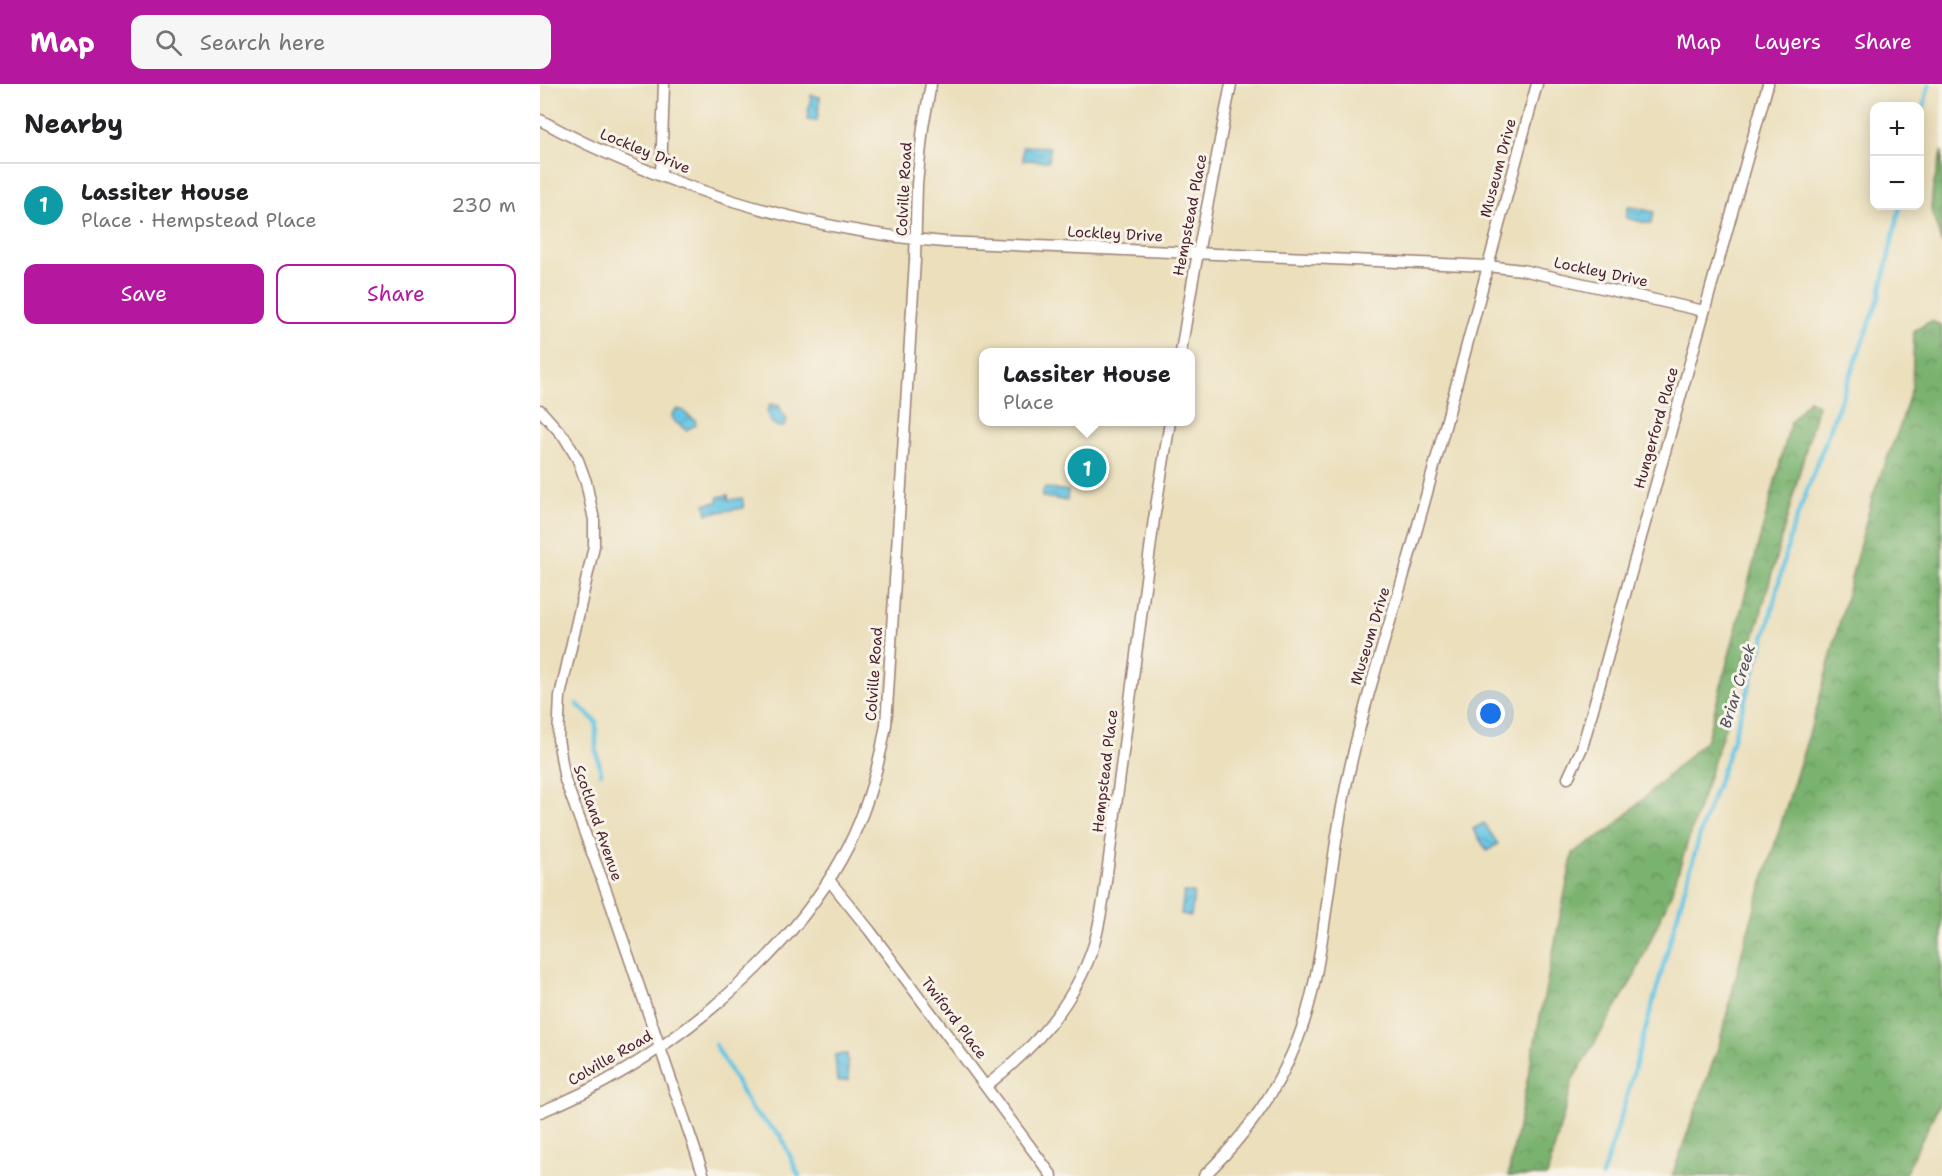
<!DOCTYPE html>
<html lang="en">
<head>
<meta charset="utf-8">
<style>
  :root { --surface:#fff; --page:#f6f6f6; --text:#202124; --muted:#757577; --line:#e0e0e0; --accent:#b5179e }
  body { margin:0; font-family:"Shantell Sans",sans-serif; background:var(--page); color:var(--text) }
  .controls { position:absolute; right:18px; top:18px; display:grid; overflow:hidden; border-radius:12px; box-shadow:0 3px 15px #0003 }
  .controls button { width:54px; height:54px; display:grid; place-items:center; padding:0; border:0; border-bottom:2px solid var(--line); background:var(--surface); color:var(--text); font:30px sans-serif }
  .you { position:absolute; left:951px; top:630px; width:21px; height:21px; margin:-15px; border:4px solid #fff; border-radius:50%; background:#1a73e8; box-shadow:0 0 0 9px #1a73e833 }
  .badge { display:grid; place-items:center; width:39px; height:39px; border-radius:50%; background:var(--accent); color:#fff; font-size:20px; font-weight:700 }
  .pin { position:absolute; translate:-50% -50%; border:3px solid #fff; box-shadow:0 2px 6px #0006 }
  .popup { position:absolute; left:439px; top:264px; width:216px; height:78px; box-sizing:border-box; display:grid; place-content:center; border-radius:12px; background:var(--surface); filter:drop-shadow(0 2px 4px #0005); font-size:20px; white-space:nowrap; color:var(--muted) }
  .popup b { font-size:22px; color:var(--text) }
  .popup::after { content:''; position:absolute; left:50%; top:100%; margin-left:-12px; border:12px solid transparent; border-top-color:var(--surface) }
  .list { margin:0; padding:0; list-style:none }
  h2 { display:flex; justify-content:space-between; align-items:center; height:78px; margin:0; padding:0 24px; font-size:26px }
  h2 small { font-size:20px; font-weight:400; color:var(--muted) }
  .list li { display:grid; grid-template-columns:39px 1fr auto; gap:18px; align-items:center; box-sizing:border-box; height:84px; padding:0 24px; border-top:2px solid var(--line) }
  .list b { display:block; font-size:22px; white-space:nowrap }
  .list p { margin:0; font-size:20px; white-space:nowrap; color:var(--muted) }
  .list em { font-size:20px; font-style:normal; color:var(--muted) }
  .actions { display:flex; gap:12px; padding:18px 24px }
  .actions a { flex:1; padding:14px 0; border:2px solid var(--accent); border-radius:12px; text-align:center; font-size:21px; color:var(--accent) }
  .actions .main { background:var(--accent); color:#fff }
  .icon { flex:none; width:33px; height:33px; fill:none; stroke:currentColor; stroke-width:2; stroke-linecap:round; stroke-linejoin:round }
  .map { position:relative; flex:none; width:1402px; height:1092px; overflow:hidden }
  header { display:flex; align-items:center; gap:36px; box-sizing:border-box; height:84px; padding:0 30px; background:var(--accent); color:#fff }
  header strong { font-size:28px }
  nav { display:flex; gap:33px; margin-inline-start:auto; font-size:21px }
  .search { width:420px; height:54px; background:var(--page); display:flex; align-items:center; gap:15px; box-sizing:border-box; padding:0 21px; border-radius:12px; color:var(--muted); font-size:22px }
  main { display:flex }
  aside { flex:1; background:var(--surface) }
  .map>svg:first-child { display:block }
  .forest { fill:url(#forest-crowns); stroke:#62684d; stroke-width:1.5 }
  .water { fill:url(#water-waves); stroke:#577287; stroke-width:1.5 }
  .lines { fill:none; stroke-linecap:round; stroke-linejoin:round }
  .stream { stroke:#64c4e3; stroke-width:4.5 }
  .minor-casing { stroke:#9a7f74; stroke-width:13 }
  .minor { stroke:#fff; stroke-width:10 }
  .labels { text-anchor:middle; stroke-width:6; stroke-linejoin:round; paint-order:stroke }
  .street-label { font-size:15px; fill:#4a1f2b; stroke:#f7f3e8 }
  .water-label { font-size:16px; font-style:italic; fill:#525162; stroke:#f7f3e8 }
</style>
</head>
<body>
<header>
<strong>Map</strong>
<div class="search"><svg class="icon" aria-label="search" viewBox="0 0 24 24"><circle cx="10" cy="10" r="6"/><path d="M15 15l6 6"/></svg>Search here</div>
<nav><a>Map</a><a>Layers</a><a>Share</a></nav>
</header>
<main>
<aside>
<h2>Nearby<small></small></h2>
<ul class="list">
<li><span class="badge" style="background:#0f9aa8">1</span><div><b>Lassiter House</b><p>Place · Hempstead Place</p></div><em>230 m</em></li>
</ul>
<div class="actions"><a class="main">Save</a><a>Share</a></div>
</aside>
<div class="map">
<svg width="1402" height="1092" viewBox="0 0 1402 1092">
  <defs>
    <pattern id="forest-crowns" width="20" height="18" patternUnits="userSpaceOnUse" patternTransform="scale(1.5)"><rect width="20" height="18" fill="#7ab26f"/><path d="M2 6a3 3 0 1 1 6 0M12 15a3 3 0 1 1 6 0" fill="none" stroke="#66905b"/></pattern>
    <pattern id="water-waves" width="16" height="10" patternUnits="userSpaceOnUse" patternTransform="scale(1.5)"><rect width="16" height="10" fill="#64c4e3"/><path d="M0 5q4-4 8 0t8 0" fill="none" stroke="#58a8c3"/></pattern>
  </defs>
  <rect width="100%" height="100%" fill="#f7f3e8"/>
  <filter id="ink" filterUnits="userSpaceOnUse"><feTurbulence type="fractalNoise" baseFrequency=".0167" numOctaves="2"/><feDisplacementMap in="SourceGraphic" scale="12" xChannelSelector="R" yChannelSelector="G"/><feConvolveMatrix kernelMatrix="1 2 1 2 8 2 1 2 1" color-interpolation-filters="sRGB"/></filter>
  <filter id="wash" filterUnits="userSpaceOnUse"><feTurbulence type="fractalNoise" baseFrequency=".008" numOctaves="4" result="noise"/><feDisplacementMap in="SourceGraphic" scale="24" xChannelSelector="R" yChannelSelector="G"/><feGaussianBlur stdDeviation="1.35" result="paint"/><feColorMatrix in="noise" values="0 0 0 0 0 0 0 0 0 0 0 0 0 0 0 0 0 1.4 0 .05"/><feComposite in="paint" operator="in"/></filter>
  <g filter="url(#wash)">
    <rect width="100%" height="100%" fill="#ebdfbc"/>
    <g class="forest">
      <path d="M1402,67V160L1391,125L1393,103Z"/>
      <path d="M1391,237L1402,242V1014L1364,1092H1132L1179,961L1206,853L1277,624L1333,411L1361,339L1372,303L1374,247Z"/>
      <path d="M1269,316L1278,321L1216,547L1131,810L1094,893L1033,995L1007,1092H968L1033,769L1071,745L1167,655L1251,337Z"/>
    </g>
    <g class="water">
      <path d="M271,11L280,13L277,37L267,36Z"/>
      <path d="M483,62L510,63L509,77L483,76Z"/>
      <path d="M1088,122L1114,128L1111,140L1086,134Z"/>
      <path d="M230,320L239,322C241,327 246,332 247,337L243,343C233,343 228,336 227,327Z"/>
      <path d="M137,325L144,327L147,331L155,336L156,341L146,346L133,336L132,330Z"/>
      <path d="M504,404L528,407L527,417L502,413Z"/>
      <path d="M188,411L189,416L202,414L204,424L167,430L165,420L178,418V413Z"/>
      <path d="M944,739L958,760L947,767L933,745Z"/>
      <path d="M644,808L654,809L651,832L641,830Z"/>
      <path d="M307,970L309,996L297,997L295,971Z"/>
    </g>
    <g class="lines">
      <g class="stream">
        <path d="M1380,40L1389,0"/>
        <path d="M37,620L56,638V665L61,689"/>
        <path d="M175,960L212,1026L241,1052L259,1092"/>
        <path d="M1062,1092L1080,1036L1163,740L1188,671L1229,538L1251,449L1339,214L1360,122"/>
      </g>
    </g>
  </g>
  <g filter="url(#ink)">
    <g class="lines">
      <g class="minor-casing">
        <g id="minor">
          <path d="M0,36C123,103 264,146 404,158L947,182L982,186L1164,227"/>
          <path d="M121,91L124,0"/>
          <path d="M641,268L653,195L691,0"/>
          <path d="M0,326L25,354L38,376L46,398L54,436V462L20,612L18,655L25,696L67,809L164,1092"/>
          <path d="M1028,694L1042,664L1228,0"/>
          <path d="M289,796L330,847L512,1092"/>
          <path d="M446,1002C495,964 537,917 555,857C559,842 561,827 564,812L614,435L630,338"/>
          <path d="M0,1028C114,983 242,882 302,774C325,733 338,687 346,641L375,176L377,100L383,43L391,0"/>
          <path d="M664,1092C704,1053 738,1007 758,955C779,900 783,842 792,785C799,733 809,682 823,631C838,573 857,517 873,459C916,306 955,153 997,0"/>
        </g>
      </g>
      <use href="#minor" class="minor"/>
    </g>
  </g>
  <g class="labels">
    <g class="street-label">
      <text transform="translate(105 67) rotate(22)" y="5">Lockley Drive</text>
      <text transform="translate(958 84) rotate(-75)" y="5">Museum Drive</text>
      <text transform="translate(364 105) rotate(-87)" y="5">Colville Road</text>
      <text transform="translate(650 131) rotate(-79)" y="5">Hempstead Place</text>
      <text transform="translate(575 150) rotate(3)" y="5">Lockley Drive</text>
      <text transform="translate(1061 188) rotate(12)" y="5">Lockley Drive</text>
      <text transform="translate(1116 344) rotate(-74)" y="5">Hungerford Place</text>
      <text transform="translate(830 552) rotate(-73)" y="5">Museum Drive</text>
      <text transform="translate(334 590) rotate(-86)" y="5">Colville Road</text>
      <text transform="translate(565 687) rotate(-83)" y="5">Hempstead Place</text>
      <text transform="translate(58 739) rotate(71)" y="5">Scotland Avenue</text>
      <text transform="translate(414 934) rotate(53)" y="5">Twiford Place</text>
      <text transform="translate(70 974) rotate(-30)" y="5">Colville Road</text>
    </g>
    <g class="water-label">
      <text transform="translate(1197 602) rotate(-73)" y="6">Briar Creek</text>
    </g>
  </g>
</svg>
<div class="controls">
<button>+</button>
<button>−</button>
</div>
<div class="you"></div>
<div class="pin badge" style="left:547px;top:384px;background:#0f9aa8">1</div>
<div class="popup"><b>Lassiter House</b>Place</div>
</div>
</main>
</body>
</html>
